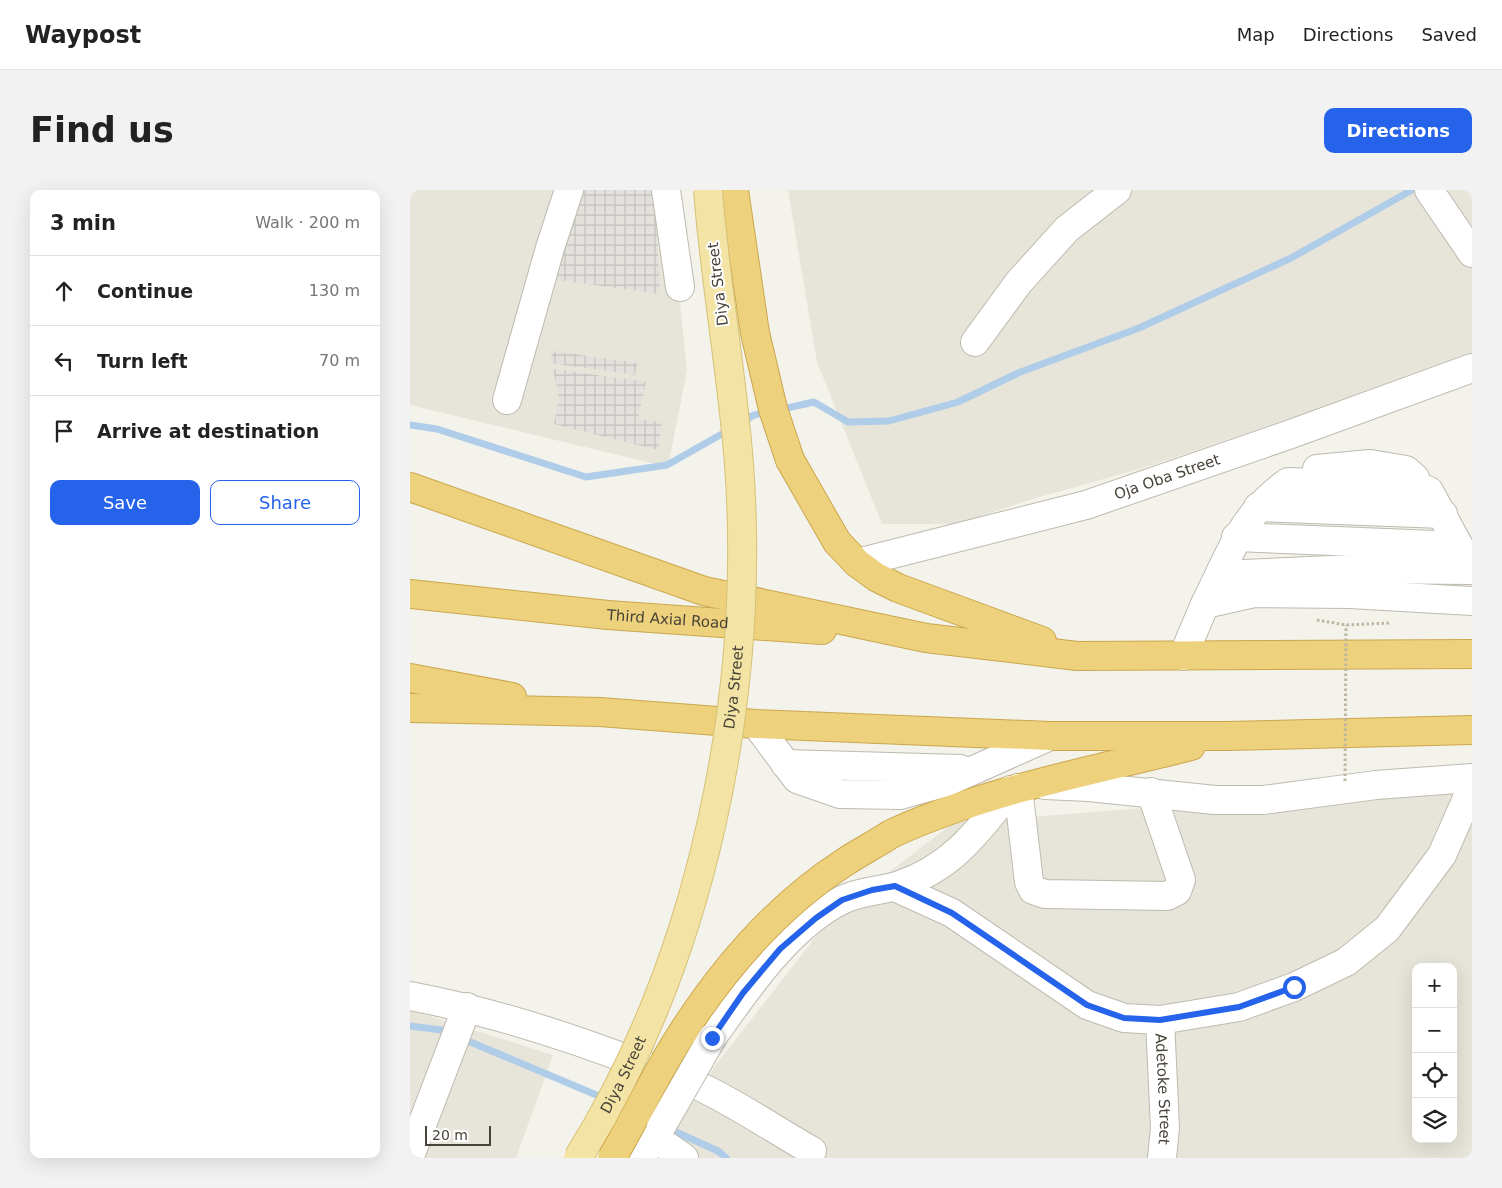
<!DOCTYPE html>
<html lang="en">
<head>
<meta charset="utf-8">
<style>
  :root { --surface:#fff; --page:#f2f2f2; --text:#222; --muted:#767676; --line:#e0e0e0; --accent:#2563eb }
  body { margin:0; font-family:"DejaVu Sans",sans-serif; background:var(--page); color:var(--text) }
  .controls { position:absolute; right:15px; bottom:15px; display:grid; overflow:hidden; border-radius:10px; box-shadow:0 5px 20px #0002 }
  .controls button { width:45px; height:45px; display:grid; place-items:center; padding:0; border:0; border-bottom:1px solid var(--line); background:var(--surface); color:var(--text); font:25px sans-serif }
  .scale { position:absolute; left:15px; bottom:12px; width:66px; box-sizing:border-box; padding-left:5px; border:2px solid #474339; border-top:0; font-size:14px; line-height:18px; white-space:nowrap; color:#474339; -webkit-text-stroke:4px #fff; paint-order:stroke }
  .stop { position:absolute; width:15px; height:15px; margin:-11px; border:4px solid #2563eb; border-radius:50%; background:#fff }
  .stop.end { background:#2563eb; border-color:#fff; box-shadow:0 1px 5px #0008 }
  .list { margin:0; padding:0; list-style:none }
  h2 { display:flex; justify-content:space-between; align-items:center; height:65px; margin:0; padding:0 20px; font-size:21px }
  h2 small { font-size:16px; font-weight:400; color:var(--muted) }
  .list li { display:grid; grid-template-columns:32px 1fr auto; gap:15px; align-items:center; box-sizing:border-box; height:70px; padding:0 20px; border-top:1px solid var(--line) }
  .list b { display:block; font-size:19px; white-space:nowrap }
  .list em { font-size:16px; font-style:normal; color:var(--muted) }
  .actions { display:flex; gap:10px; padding:15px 20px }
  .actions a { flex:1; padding:11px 0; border:1px solid var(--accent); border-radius:10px; text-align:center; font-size:18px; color:var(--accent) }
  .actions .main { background:var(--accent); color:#fff }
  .icon { flex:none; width:28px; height:28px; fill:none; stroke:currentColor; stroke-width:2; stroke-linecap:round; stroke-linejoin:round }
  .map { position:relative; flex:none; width:1062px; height:968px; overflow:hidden; border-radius:10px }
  header { display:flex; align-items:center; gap:30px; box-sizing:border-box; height:70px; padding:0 25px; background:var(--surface); border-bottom:1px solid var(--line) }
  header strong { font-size:24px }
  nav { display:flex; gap:28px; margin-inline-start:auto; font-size:18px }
  .intro { display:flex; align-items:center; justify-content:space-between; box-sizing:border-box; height:120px; padding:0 30px }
  h1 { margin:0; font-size:35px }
  .button { padding:12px 22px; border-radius:10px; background:var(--accent); color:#fff; font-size:18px; font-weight:700 }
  main { display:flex; gap:30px; padding:0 30px }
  aside { flex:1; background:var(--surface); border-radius:10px; box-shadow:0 5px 20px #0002 }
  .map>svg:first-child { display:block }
  .residential { fill:#e7e4d9; fill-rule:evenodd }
  .industrial { fill:url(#industrial-grid) }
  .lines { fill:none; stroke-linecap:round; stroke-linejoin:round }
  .stream { stroke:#afcce8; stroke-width:7 }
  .minor-casing { stroke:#bebaae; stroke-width:30 }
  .highway-casing { stroke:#cba74d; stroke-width:30 }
  .path { stroke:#beb6a1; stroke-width:3; stroke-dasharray:2.5 2.5; stroke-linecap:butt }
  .minor { stroke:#fff; stroke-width:28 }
  .highway { stroke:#edd17c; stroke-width:28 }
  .minor-bridge-casing { stroke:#bebaae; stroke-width:30; stroke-linecap:butt }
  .major-bridge-casing { stroke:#d6c176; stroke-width:30; stroke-linecap:butt }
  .highway-bridge-casing { stroke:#cba74d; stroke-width:30; stroke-linecap:butt }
  .path-bridge { stroke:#beb6a1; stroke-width:3; stroke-dasharray:2.5 2.5; stroke-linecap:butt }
  .minor-bridge { stroke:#fff; stroke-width:28 }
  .major-bridge { stroke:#f3e3a5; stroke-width:28 }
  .highway-bridge { stroke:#edd17c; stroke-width:28 }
  .route { stroke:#2563eb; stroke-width:6 }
  .labels { text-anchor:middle; stroke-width:4; stroke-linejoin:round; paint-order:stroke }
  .street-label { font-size:15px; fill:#474339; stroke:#fff }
</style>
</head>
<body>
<header>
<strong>Waypost</strong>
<nav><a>Map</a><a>Directions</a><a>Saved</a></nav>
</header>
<div class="intro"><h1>Find us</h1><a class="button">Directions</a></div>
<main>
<aside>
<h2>3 min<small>Walk · 200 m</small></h2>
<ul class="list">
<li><svg class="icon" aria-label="ahead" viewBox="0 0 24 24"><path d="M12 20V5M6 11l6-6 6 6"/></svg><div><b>Continue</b></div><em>130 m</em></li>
<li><svg class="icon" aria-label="left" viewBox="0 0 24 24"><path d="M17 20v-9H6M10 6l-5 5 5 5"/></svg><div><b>Turn left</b></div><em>70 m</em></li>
<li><svg class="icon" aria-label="arrive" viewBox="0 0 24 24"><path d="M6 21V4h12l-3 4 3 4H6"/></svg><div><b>Arrive at destination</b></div></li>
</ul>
<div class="actions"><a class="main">Save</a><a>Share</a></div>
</aside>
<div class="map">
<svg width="1062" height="968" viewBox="0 0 1062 968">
  <defs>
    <pattern id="industrial-grid" width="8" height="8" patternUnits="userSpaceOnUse" patternTransform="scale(1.25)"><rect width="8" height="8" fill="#e3e1dc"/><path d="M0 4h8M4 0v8" fill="none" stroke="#c4c2be"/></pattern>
  </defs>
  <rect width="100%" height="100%" fill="#f3f2eb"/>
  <g class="residential">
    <path d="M0,0H258L277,180L258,277L0,215Z"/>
    <path d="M378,0H1062V168L736,277L619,310L547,334H472L407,172Z"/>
    <path d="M1032,595L1062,596V968H244L305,876L422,726L543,633ZM1006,777H1043V949H1006Z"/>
    <path d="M0,820L143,865L106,968H0Z"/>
  </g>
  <g class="industrial">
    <path d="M167,0H245L250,104L140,89Z"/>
    <path d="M142,161L227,173L225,185L140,173Z"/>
    <path d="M143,179L236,192L228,229L252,232L248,260L144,234L149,208Z"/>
  </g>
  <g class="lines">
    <g class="stream">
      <path d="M368,220L404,212L438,232L479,231L548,212L608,183L729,138L881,68L1002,0"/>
      <path d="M331,233L344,225L357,222"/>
      <path d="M0,235L27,239L176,287L257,275L319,240"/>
      <path d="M0,836L31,840L41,844"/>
      <path d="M51,848L196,909"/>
      <path d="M257,938L308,961L316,968"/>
    </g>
    <g class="minor-casing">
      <g id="minor">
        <path d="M256,0L270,97"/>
        <path d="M1019,0L1062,63"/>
        <path d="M565,152L609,92L657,39L707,0"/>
        <path d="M97,210L140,58L159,0"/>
        <path d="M907,279L960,274L996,280L1005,288"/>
        <path d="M848,317L1033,324"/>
        <path d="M826,347L1049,356"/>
        <path id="s1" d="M447,373L676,315L881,244L1062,178"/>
        <path d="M810,385L943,379L1062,380"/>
        <path d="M795,414C820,365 830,326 878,292L1007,296L1019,301L1062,380"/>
        <path d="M773,466L795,414L844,403L940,404L1062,411"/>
        <path d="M346,534L387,589L430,604L490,605L537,592L640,546"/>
        <path d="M375,574L550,579"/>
        <path d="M635,595L679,597L805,610H853L966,595L1062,588"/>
        <path d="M608,598L619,692L623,700L635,704L757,706L767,701L771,690L741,602"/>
        <path d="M485,697L542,723L677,815L714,828L750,830L829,817L884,797L936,772L977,739L1032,665L1062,597"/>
        <path d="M0,806C79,821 155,845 230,874C252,882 276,889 297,900C333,918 367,941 402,961"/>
        <path id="s2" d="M750,830L755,938L752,968"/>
        <path d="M302,848C335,801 379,736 432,710C450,701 471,701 490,695C544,676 567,642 601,600"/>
        <path d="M244,947L274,968"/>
        <path d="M0,966L57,817"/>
        <path d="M231,968L251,937"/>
      </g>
    </g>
    <g class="highway-casing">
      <g id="highway">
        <path d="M324,0L345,143L363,219L380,270L427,352L447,373L466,387L488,398L632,451"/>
        <path d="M0,297L294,401L516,448L667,466L1062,464"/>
        <path id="s3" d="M0,404L198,425L412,440"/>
        <path d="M0,488L102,507"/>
        <path d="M0,518L190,522L346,534L640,546H817L1062,540"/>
        <path d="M481,644C576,600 679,582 781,556"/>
      </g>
    </g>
    <path class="path" d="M907,430L936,435L980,433"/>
    <use href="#minor" class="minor"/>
    <use href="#highway" class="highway"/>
    <g class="minor-bridge-casing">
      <path id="minor-bridge" d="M251,937L302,848"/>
    </g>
    <g class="major-bridge-casing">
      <g id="major-bridge">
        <path id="s4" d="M168,968C292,770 346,507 329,274C322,183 305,92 298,0"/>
      </g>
    </g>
    <g class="highway-bridge-casing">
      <path id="highway-bridge" d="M202,968C225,929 244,887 269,848C312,780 367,716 435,672C450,662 466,654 481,644"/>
    </g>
    <path class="path-bridge" d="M935,591L936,435"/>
    <use href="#minor-bridge" class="minor-bridge"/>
    <use href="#major-bridge" class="major-bridge"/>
    <use href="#highway-bridge" class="highway-bridge"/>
  </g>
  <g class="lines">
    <path class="route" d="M302,848L333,803L370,759L406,728L432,710L462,700L485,696L542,723L677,815L714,828L750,830L829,817L884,797"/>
  </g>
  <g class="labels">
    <g class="street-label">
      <text transform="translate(308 94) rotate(-97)" y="5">Diya Street</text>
      <text dy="5" stroke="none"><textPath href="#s1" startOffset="322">Oja Oba Street</textPath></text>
      <text dy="5" stroke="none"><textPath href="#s3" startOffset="259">Third Axial Road</textPath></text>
      <text dy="5" stroke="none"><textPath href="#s4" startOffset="500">Diya Street</textPath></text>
      <text dy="5" stroke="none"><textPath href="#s4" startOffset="95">Diya Street</textPath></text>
      <text dy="5" stroke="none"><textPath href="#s2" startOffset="69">Adetoke Street</textPath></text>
    </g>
  </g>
</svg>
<div class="controls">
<button>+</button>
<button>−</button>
<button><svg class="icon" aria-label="locate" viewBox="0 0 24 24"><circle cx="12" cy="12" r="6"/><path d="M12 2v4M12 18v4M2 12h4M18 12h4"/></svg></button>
<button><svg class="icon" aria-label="layers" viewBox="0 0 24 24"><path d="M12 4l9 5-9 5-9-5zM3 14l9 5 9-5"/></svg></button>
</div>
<div class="scale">20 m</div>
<div class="stop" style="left:884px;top:797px"></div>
<div class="stop end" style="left:302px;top:848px"></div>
</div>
</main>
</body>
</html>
